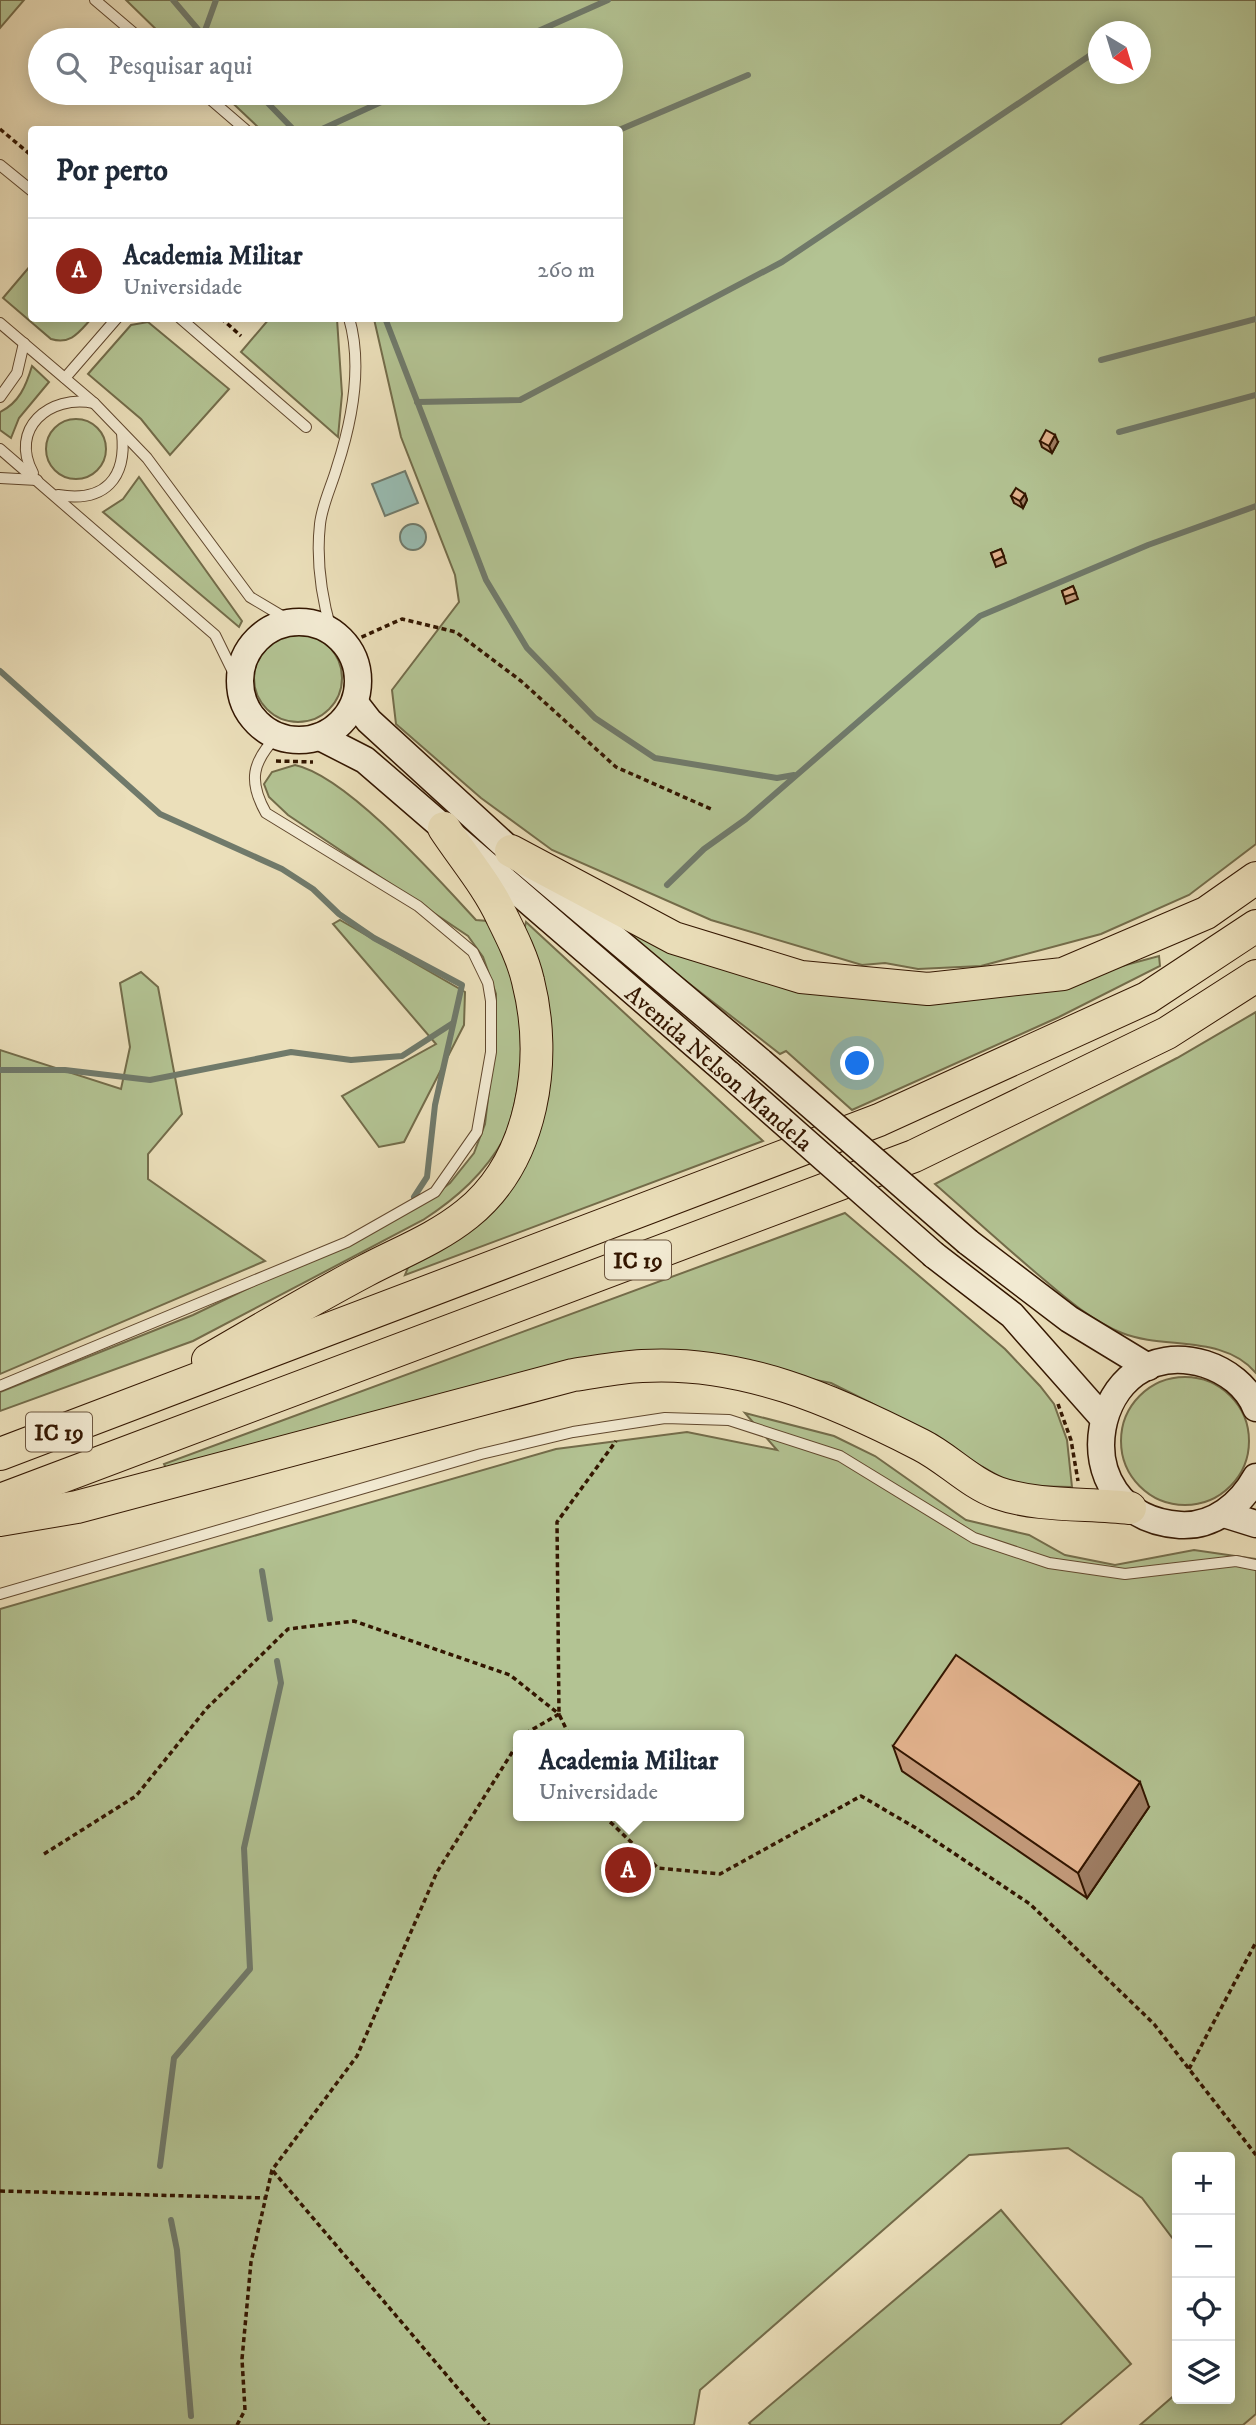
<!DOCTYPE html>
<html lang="pt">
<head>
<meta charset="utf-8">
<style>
  :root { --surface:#fff; --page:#f2f2f3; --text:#1f2937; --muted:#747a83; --line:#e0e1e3; --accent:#8f2418 }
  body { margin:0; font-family:"IM FELL DW Pica",serif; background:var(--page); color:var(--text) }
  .controls { position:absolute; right:21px; bottom:21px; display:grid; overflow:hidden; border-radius:7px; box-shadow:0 4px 18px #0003 }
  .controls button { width:63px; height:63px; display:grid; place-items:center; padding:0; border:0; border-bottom:2px solid var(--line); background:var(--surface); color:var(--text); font:35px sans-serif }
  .compass { position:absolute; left:1088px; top:21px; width:63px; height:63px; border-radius:50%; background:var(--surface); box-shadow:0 4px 18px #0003; rotate:142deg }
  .you { position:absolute; left:858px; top:1064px; width:24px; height:24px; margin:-18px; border:5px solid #fff; border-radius:50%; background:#1a73e8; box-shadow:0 0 0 10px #1a73e833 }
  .badge { display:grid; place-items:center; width:46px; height:46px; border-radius:50%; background:var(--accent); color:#fff; font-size:23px; font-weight:700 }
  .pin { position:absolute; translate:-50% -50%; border:4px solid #fff; box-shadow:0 2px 7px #0006 }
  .popup { position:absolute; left:513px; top:1730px; width:231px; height:91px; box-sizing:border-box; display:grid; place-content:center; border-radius:7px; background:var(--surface); filter:drop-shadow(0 2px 5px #0005); font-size:23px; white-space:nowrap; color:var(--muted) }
  .popup b { font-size:26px; color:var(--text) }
  .popup::after { content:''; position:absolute; left:50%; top:100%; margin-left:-14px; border:14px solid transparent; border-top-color:var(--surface) }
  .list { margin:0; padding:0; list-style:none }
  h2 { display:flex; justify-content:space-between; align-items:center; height:91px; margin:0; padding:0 28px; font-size:30px }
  h2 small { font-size:23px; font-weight:400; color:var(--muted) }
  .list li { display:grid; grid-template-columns:46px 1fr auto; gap:21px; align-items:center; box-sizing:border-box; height:105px; padding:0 28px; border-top:2px solid var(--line) }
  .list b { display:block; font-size:26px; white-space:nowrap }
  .list p { margin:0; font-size:23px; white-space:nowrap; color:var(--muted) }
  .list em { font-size:23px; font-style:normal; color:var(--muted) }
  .icon { flex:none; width:38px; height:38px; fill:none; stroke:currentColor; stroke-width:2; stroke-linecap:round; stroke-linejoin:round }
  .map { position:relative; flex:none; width:1256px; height:2425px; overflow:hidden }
  .search { position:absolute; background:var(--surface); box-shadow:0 4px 18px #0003; left:28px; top:28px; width:595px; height:77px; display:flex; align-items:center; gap:18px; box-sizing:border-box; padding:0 24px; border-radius:38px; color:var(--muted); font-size:26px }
  .panel { position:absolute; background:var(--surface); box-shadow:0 4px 18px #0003; left:28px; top:126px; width:595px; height:196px; border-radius:7px }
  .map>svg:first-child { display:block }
  .green { fill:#b3c393; stroke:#736c4a; stroke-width:2; fill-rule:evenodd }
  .water { fill:#98bcb2; stroke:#707a6b; stroke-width:2 }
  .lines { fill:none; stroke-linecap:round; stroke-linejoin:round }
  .stream { stroke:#707a6b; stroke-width:6 }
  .service-casing { stroke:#61482e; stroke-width:12 }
  .secondary-casing { stroke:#331600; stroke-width:29 }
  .trunk-casing { stroke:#331600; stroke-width:34 }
  .path { stroke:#331600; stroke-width:3.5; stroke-dasharray:5 3.5; stroke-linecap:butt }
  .service { stroke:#f2ead2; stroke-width:10 }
  .secondary { stroke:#f2ead2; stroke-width:26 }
  .trunk { stroke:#ebdfba; stroke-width:32 }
  .secondary-bridge-casing { stroke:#331600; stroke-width:29; stroke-linecap:butt }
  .secondary-bridge { stroke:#f2ead2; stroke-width:26 }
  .wall { fill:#c29979; stroke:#331600; stroke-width:2 }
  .shaded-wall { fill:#9e7d63; stroke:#331600; stroke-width:2 }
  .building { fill:#e2b28d; stroke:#331600; stroke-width:2 }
  .labels { text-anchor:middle; stroke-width:5; stroke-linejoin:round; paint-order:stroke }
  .shield { fill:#f2ead2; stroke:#6c563f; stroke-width:2 }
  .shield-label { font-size:23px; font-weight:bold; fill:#331600 }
  .street-label { font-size:24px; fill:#331600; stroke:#f2ead2 }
</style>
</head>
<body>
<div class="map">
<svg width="1256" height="2425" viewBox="0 0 1256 2425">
  <rect width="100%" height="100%" fill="#ebdfba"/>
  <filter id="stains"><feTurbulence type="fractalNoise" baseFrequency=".00286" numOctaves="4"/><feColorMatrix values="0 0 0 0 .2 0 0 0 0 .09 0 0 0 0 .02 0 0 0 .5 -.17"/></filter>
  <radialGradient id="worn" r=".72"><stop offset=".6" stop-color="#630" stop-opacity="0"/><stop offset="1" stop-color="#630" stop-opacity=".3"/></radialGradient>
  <g class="green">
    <path d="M0,0H24L0,28Z"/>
    <path d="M126,0H1256V844L1189,895L1101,934L981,966L918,969L885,963L862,965L711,920L552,850L481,798L396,724L392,690L459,602L455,575L401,437L374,319L620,318V130L260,129L222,93H611V40H167ZM1098,32H1140V74H1098Z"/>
    <path d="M31,265L32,318L91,319C79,332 71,345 51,339L3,298Z"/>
    <path d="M269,319H337L342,394L338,437L241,352Z"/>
    <path d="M148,322L229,389L170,455L141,419L88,374L131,325Z"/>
    <path d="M32,366L49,382L19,418L11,438L0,430V412C19,403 26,386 32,366Z"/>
    <circle cx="76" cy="449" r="30"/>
    <path d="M139,477L242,621L239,627L103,512L123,499Z"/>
    <circle cx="298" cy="678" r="44"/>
    <path d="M295,765C347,776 438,879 476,920L488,921C523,973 529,1046 514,1106C511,1116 510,1128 505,1137C485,1173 457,1198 423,1220L193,1341L0,1411V1392L193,1315L420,1206L450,1183L474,1153L485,1124L496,1031V994L483,957L468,936L288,815L269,797L264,784L272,772Z"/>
    <path d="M340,920L465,992L464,1025L404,1142L379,1147L342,1096L436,1044L333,924Z"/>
    <path d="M620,920L696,956L1022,993L1159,956L1160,966L1059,1017L852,1110L786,1051L780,1054L624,933Z"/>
    <path d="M526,922L763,1141L405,1275L411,1260L496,1197L548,1047L549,1007L523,934Z"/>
    <path d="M141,972L158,987L182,1114L148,1154V1179L265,1261L0,1374V1050L121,1089L130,1047L120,983Z"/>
    <path d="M1256,1012V1373C1223,1334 1165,1350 1122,1333C1089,1320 1061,1294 1035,1272C1001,1243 968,1213 935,1184L1177,1058Z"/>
    <path d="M845,1213L1005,1349L1040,1386L1054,1404L1067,1440L1072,1487L1025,1486L1004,1479L871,1403L831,1383L708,1359L167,1470L164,1464Z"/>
    <circle cx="1185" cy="1441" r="64"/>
    <path d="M745,1413L834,1436L875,1456L966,1520L1029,1535L1065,1555L1115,1565L1194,1550L1256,1559V2414L1243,2425H1140L1177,2393V2399H1230V2157H1177V2249L1173,2239L1142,2198L1068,2148L969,2155L700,2390L694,2425H0V1609L556,1449L687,1432L777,1450ZM518,1735H738V1816H518Z"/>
    <path d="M1001,2210L1131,2364L1060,2425H751L749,2423Z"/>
  </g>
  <g class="water">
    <path d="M405,471L418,503L385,516L372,484Z"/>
    <circle cx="413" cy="537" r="13"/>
  </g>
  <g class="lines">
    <g class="stream">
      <path d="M173,0L207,40"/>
      <path d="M203,36L216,0"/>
      <path d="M518,40L608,0"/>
      <path d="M258,93L294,130"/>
      <path d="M320,130L401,93"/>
      <path d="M619,130L748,75"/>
      <path d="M385,318L486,580L527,648L595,718L655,758L777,778L794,775"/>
      <path d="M1101,360L1256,319"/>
      <path d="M417,402L520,400L782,262L1098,50"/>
      <path d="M1119,432L1256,395"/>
      <path d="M0,671L160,814L282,869L313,889L339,914L374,938L462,985L435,1105L427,1177L414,1197"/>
      <path d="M667,885L704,849L746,819L980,616L1148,545L1256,506"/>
      <path d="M0,1070H65L150,1080L291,1052L351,1060L402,1056L453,1023"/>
      <path d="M262,1571L270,1619"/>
      <path d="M160,2166L174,2058L250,1969L244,1848L281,1683L277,1661"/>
      <path d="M171,2220L177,2250L191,2416"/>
    </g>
    <g class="service-casing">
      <g id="service">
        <path d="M95,0L142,40"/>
        <path d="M203,93L246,130"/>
        <path d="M0,165L32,191"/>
        <path d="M180,318L306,427"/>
        <path d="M0,323L94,403L147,458L250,597L292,622"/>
        <path d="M65,378L117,318"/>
        <path d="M0,397L17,373L24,343"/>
        <path d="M0,449L215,635L239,684"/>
        <path d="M33,473C9,429 49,394 94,403"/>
        <path d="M0,478L37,480"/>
        <path d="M58,495C105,503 127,478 122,433"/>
        <path d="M331,630C321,595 316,560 320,524C322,505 332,485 337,467C352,421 363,366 349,318"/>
        <path d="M0,1386L347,1242L435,1192L477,1132L491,1052V1001L488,983L473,952L418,906L266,813C248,781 252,762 277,736"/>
        <path d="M0,1594L481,1454L573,1432L665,1418L729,1420L840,1456L974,1538L1049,1563L1125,1574L1236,1561L1256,1565"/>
      </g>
    </g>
    <g class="secondary-casing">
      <g id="secondary">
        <circle cx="299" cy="681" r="59"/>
        <path d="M355,703L369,721L511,851L761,1062"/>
        <path d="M320,737L365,760L730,1075"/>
        <path d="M968,1242L1069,1319L1148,1367"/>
        <path d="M934,1255L1012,1315L1103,1418"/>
        <path d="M1256,1408C1247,1386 1227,1371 1205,1364C1090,1330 1055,1516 1180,1525C1214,1527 1241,1504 1256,1477"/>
        <path d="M1224,1514L1256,1524"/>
      </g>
    </g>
    <g class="trunk-casing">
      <g id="trunk">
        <path d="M511,851L674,938L801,977L928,989L1063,974L1206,913L1256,878"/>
        <path d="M208,1360C260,1330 312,1299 365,1271C399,1253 436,1239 467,1214C534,1160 548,1060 528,981C523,959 512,937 502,917C488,886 463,857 444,828"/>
        <path d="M0,1454L879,1120L1147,998L1256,926"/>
        <path d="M0,1500L914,1156L1167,1033L1256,976"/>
        <path d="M0,1520L77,1507L573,1375C595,1372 619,1367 642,1366C742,1360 833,1400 921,1445C947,1458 970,1483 998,1493C1038,1507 1088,1503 1130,1508"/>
      </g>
    </g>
    <g class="path">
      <path d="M0,129L32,156"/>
      <path d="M221,318L241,336"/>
      <path d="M346,644L402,619L456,632L521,681L616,767L711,809"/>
      <path d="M245,706L254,738"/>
      <path d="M276,761L313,762"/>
      <path d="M1058,1404L1071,1440L1078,1481"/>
      <path d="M569,1735L559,1714L557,1522L616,1441"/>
      <path d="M604,1816L658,1868L720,1874L861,1796L916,1828L1030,1904L1154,2024L1256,2155"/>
      <path d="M44,1854L136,1796L207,1708L288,1629L354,1621L510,1675L559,1714L523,1735"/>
      <path d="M1189,2069L1256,1942"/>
      <path d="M273,2171L489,2425"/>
      <path d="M0,2191L266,2198"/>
      <path d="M237,2425L245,2410L242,2359L251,2262L272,2170L357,2056L437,1872L518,1743"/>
    </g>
    <use href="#service" class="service"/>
    <use href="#secondary" class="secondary"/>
    <use href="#trunk" class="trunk"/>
    <g class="secondary-bridge-casing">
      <g id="secondary-bridge">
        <path d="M761,1062L968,1242"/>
        <path d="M730,1075L934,1255"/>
      </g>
    </g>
    <use href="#secondary-bridge" class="secondary-bridge"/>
  </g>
  <g class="wall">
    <path d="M1040,441L1058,442L1052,453L1042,447Z"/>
    <path d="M1025,494L1027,500L1023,508L1014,503L1011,496Z"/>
    <path d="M1001,549L1006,563L996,567L991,553Z"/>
    <path d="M1073,586L1078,599L1066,604L1062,591Z"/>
    <path d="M893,1746L1149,1807L1087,1898L902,1771Z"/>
  </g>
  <g class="shaded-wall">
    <path d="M1055,435L1058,442L1052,453L1049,446Z"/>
    <path d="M1025,494L1027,500L1023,508L1020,501Z"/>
    <path d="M1140,1782L1149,1807L1087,1898L1078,1873Z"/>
  </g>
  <g class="building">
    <path d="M1046,430L1055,435L1049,446L1040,441Z"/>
    <path d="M1016,488L1025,494L1020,501L1011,496Z"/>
    <path d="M1001,549L1004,556L994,561L991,553Z"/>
    <path d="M1073,586L1076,593L1064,597L1062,591Z"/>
    <path d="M956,1655L1140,1782L1078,1873L893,1746Z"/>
  </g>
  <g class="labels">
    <g class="shield">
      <rect x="605" y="1240.5" width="66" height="39" rx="5"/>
      <rect x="26" y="1412.5" width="66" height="39" rx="5"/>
    </g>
    <g class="shield-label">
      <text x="638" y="1268">IC 19</text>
      <text x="59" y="1440">IC 19</text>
    </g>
    <g class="street-label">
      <text transform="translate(719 1068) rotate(41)" y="8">Avenida Nelson Mandela</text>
    </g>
  </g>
  <rect width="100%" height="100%" filter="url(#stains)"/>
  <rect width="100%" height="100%" fill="url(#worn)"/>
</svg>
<div class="controls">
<button>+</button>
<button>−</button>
<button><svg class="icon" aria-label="locate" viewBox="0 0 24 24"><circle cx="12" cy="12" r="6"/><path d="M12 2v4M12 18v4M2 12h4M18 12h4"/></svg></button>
<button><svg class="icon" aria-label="layers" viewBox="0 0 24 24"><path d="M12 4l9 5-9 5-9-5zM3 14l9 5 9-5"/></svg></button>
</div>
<svg class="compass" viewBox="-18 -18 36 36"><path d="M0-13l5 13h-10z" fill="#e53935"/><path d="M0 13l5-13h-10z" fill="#747a83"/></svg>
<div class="you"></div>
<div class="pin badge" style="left:628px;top:1870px">A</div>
<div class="popup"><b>Academia Militar</b>Universidade</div>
<div class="search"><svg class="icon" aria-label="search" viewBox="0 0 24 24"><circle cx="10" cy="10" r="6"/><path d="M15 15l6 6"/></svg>Pesquisar aqui</div>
<section class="panel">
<h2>Por perto<small></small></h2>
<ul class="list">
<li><span class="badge">A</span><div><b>Academia Militar</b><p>Universidade</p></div><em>260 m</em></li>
</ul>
</section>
</div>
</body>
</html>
